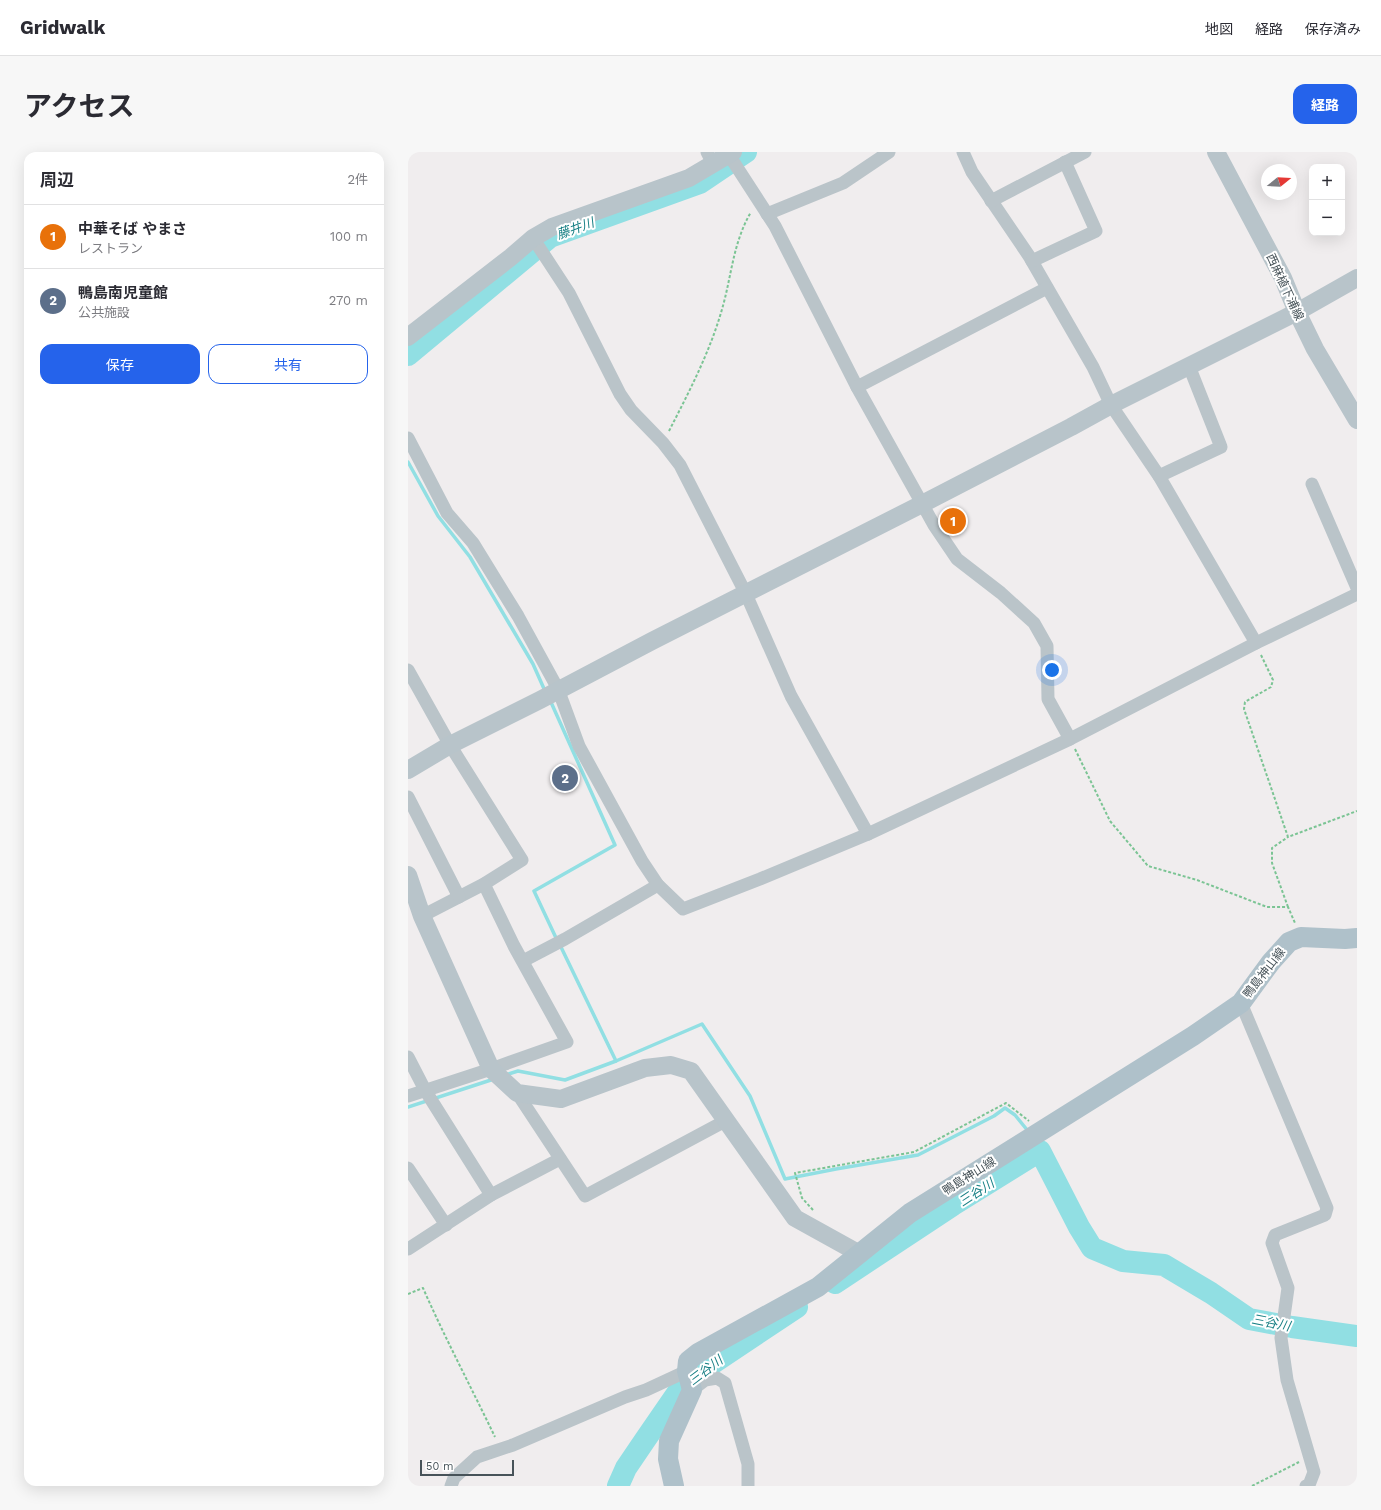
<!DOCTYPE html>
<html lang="ja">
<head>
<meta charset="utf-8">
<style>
  :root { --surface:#fff; --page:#f7f7f7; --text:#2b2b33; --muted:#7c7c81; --line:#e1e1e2; --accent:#2563eb }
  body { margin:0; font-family:"Work Sans","Noto Sans JP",sans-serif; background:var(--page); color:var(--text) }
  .controls { position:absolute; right:12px; top:12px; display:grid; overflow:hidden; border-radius:8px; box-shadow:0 4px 16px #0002 }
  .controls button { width:36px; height:36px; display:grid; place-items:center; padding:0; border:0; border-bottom:1px solid var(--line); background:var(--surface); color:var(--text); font:20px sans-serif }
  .compass { position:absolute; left:853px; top:12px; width:36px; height:36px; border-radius:50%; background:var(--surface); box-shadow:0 4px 16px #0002; rotate:72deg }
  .scale { position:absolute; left:12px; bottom:10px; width:94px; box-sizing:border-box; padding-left:4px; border:2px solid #475359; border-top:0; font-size:11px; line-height:14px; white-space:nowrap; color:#475359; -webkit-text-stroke:3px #fff; paint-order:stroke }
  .you { position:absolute; left:644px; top:518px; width:14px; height:14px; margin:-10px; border:3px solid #fff; border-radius:50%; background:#1a73e8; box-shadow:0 0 0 6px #1a73e833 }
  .badge { display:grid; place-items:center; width:26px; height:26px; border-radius:50%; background:var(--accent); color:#fff; font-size:13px; font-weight:700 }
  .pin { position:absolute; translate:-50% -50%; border:2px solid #fff; box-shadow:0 1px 4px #0006 }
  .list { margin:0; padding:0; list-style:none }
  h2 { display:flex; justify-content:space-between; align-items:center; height:52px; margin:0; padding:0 16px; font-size:17px }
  h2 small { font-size:13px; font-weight:400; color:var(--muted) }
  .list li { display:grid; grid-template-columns:26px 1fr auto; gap:12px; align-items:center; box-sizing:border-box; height:64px; padding:0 16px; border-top:1px solid var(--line) }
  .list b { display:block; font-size:15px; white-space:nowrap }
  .list p { margin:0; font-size:13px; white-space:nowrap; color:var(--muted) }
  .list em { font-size:13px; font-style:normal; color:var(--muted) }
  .actions { display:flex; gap:8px; padding:12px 16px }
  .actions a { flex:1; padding:9px 0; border:1px solid var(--accent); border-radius:12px; text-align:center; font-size:14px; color:var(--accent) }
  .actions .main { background:var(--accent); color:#fff }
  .map { position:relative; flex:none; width:949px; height:1334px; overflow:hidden; border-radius:12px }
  header { display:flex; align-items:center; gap:24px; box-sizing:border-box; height:56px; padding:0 20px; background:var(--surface); border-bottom:1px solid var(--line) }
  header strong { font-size:19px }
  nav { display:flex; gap:22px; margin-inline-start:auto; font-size:14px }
  .intro { display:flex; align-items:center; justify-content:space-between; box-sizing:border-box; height:96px; padding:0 24px }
  h1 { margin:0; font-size:28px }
  .button { padding:10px 18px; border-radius:12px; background:var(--accent); color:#fff; font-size:14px; font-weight:700 }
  main { display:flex; gap:24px; padding:0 24px }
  aside { flex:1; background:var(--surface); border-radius:12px; box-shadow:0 4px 16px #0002 }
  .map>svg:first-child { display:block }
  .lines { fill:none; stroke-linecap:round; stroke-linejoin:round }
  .stream { stroke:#91dfe3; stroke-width:3.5 }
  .river { stroke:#91dfe3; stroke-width:22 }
  .path { stroke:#7bc494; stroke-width:2; stroke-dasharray:3 2; stroke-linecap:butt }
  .street { stroke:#bac4c9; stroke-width:13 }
  .secondary { stroke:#b8c4ca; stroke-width:18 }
  .primary { stroke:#afc1ca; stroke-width:20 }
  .labels { text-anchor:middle; stroke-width:4; stroke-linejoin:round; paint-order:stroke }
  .street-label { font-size:12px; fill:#475359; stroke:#fff }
  .water-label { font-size:13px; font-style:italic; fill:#198085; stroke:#fff }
</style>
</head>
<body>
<header>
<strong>Gridwalk</strong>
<nav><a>地図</a><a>経路</a><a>保存済み</a></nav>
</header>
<div class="intro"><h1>アクセス</h1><a class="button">経路</a></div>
<main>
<aside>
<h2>周辺<small>2件</small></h2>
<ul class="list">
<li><span class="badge" style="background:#e8710a">1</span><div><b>中華そば やまさ</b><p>レストラン</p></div><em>100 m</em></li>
<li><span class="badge" style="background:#5c6f8a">2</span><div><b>鴨島南児童館</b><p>公共施設</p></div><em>270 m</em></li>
</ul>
<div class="actions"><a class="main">保存</a><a>共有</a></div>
</aside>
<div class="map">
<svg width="949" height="1334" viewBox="0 0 949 1334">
  <rect width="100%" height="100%" fill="#f0edee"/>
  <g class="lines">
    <g class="stream">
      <path d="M0,310L30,364L62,405L125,512L137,539"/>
      <path d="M142,548L207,693L126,739L149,788"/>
      <path d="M152,793L208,909"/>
      <path d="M97,923L110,919L157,928L208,909L294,872L342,944L377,1027L428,1017L510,1003L586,964L597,956L607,963L620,979"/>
      <path d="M0,955L86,927"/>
      <path d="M626,990L632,999"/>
    </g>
    <g class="river">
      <path d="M0,203L142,85L292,31L338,0"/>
      <path d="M427,1131L545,1053L632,999L671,1075L684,1096L715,1109L756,1113L803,1141L841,1167L884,1175L949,1184"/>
      <path d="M210,1334L218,1316L237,1288L270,1240L287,1223L389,1155"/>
    </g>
    <g class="path">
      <path d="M261,279C282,238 304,196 316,150C324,119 326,89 343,60"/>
      <path d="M853,503L865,528L863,535L837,550L836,557L880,685L949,659"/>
      <path d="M667,597L702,669L740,714L789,728L859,755H880L887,771"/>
      <path d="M880,755L864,711V696L880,685"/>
      <path d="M405,1058L394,1046L387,1021L506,1000L598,951L621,969"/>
      <path d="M0,1142L15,1136C37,1186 63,1235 87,1285"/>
      <path d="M844,1334L891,1310"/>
    </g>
    <g class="street">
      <path d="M299,0L305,12"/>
      <path d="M555,0L564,20L621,104L685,215L703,253L751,324L848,491"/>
      <path d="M321,3L367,74L449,235L526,373L549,407L593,441L626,471L639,494L640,547L662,587"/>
      <path d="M583,49L677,0"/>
      <path d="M359,62L435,31L481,0"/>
      <path d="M125,86L161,141L212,242L223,258L255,291L272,313L338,442L383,544L460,682"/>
      <path d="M624,109L688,79L657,10"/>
      <path d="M449,235L639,136"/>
      <path d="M0,286L39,361L65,391L110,464L150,537L171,594L234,709L250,733L275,757L352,727L460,682L662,587L848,491L949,442"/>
      <path d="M751,324L813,295L781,214"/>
      <path d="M904,332L949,436"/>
      <path d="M0,518L42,593L114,708L76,732L14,764"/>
      <path d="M0,645L51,745"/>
      <path d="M115,809L157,787L250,733"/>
      <path d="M833,851L919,1056L917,1063L867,1083L864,1091L880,1136L873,1186L879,1228L906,1320L901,1333L898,1334"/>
      <path d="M0,905L17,938L83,1043"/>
      <path d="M109,941L177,1044L319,968"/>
      <path d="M0,944L83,917L159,890L106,794L76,732"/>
      <path d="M0,1016L38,1073"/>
      <path d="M0,1097L83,1043L152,1007"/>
      <path d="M284,1238L297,1228L309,1226L317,1231L340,1312V1334"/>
      <path d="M43,1334L46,1326L69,1305L105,1293L217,1245L238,1238L279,1219"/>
    </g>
    <g class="secondary">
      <path d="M808,0L875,126L889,160L907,197L949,268"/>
      <path d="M0,185L103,105L125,86L144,75L281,26L325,0"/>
      <path d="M0,618L42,593L132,548L244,489L514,352L663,275L703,253L889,160L949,126"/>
      <path d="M0,723L14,764L83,917L109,941L153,947L237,916L263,913L283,919L387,1066L452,1102"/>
    </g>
    <path class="primary" d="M266,1334L260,1307L261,1289L284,1238L279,1219L280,1209L290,1201L410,1135L502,1061L785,884L833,851L863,810L881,790L893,785L937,787L949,786"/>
  </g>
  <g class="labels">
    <g class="street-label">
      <text transform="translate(877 135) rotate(65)" y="4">西麻植下浦線</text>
      <text transform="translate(856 821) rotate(-52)" y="4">鴨島神山線</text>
      <text transform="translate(561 1024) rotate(-32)" y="4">鴨島神山線</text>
    </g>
    <g class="water-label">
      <text transform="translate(167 76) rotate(-20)" y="5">藤井川</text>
      <text transform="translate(568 1040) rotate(-33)" y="5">三谷川</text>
      <text transform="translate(863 1170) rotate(11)" y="5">三谷川</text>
      <text transform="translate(297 1218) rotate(-37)" y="5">三谷川</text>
    </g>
  </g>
</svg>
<div class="controls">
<button>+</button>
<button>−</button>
</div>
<svg class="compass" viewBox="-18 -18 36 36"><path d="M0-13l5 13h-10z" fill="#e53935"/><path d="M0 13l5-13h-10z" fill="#7c7c81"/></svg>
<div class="scale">50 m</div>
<div class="you"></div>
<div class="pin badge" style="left:545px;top:369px;background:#e8710a">1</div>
<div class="pin badge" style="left:157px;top:626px;background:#5c6f8a">2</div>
</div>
</main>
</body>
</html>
